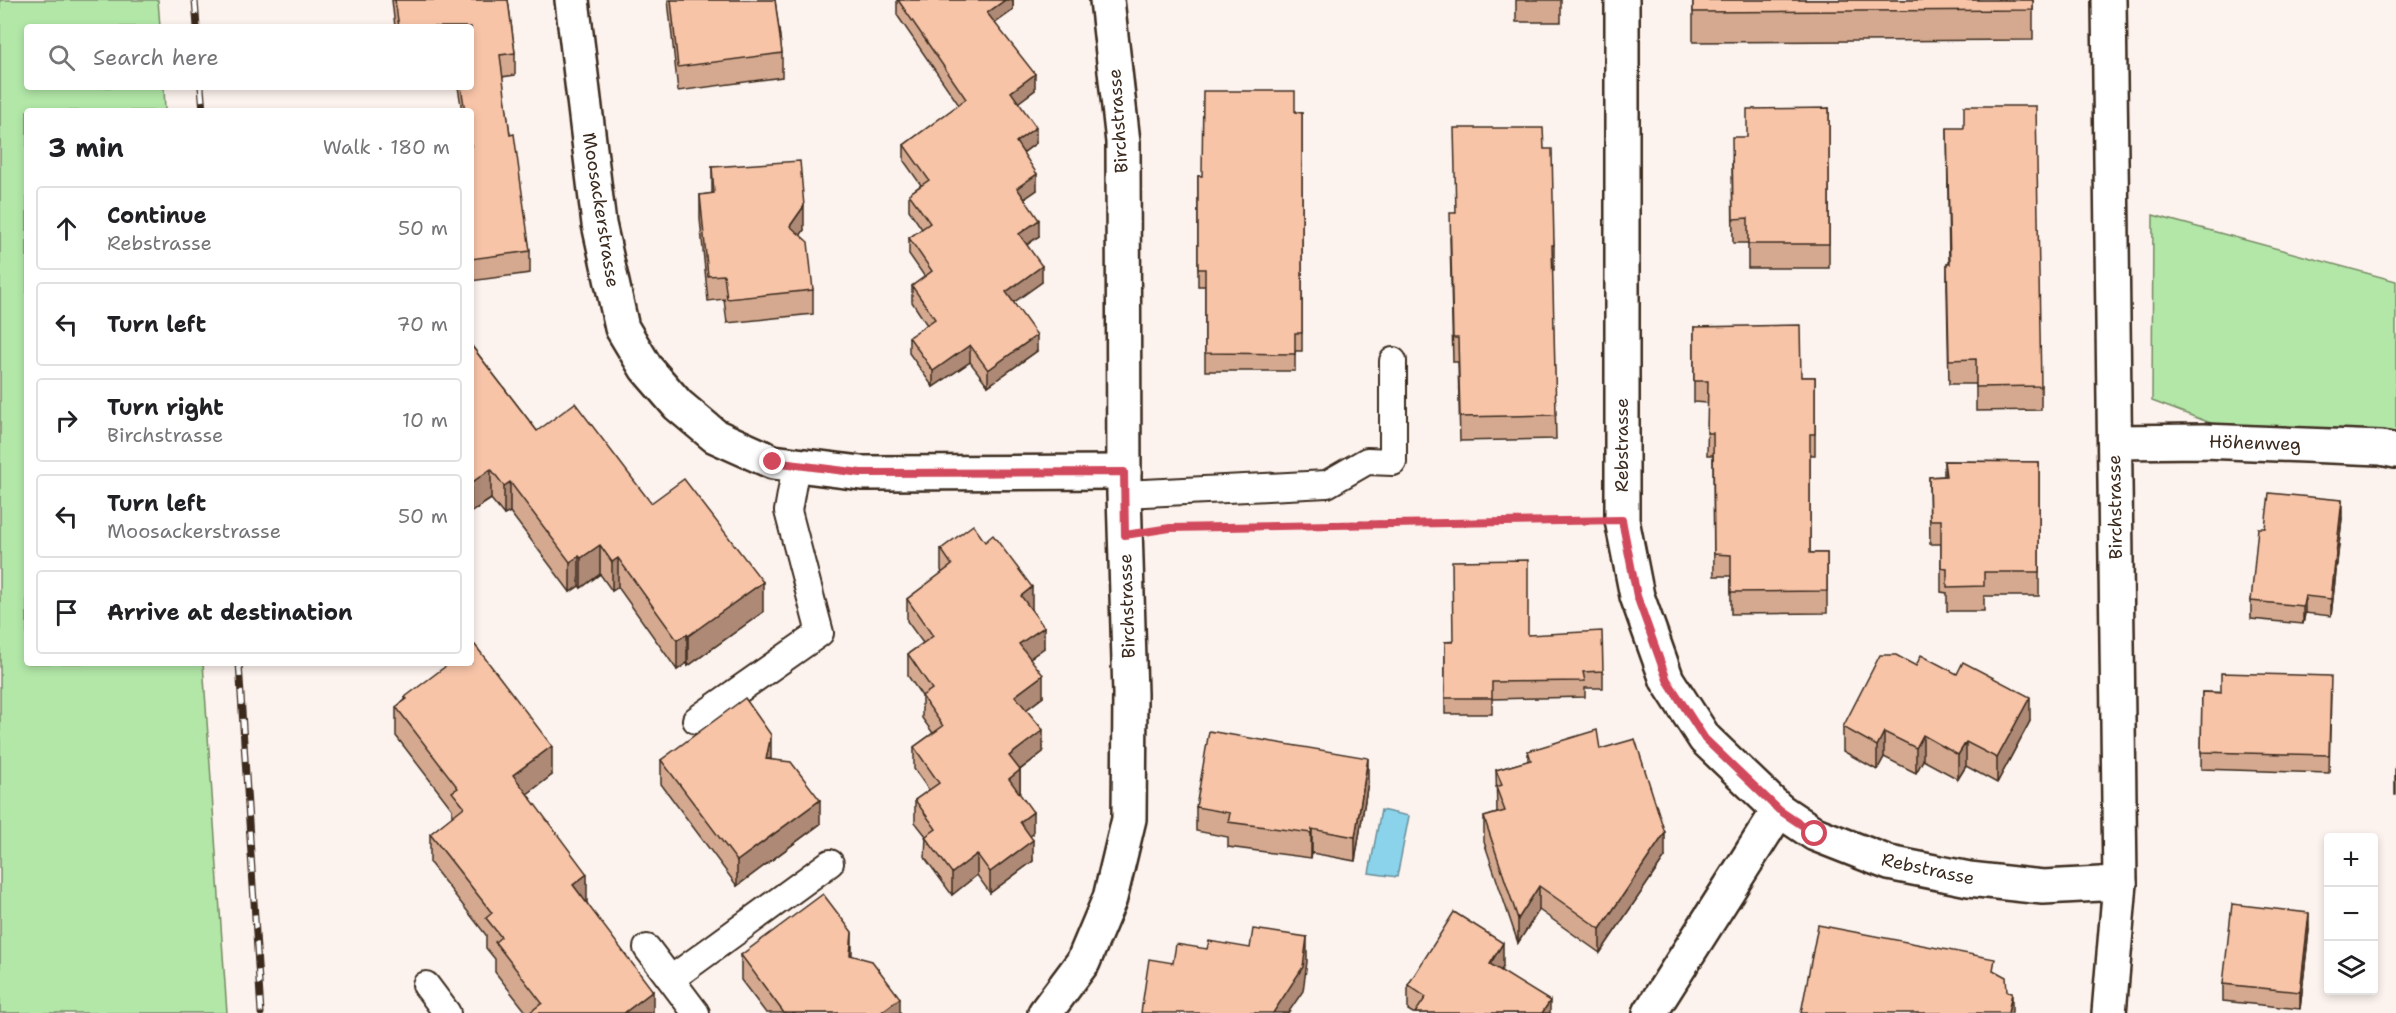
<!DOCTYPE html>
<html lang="en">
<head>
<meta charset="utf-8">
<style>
  :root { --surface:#fff; --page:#f6f6f6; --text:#202124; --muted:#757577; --line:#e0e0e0 }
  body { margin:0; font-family:"Shantell Sans",sans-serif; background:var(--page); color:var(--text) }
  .controls { position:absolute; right:18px; bottom:18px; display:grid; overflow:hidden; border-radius:6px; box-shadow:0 3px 9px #0003 }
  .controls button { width:54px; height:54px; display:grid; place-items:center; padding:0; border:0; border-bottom:2px solid var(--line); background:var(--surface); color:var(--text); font:30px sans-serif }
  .stop { position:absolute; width:18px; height:18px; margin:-14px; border:4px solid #d1495b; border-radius:50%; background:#fff }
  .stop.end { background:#d1495b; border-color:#fff; box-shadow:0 2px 6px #0008 }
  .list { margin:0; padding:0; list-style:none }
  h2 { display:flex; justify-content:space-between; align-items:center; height:78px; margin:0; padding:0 24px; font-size:26px }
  h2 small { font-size:20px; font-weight:400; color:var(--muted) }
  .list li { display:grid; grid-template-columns:39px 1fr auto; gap:18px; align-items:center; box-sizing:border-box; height:84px; margin:0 12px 12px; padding:0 12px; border:2px solid var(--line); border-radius:6px }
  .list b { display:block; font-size:22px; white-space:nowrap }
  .list p { margin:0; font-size:20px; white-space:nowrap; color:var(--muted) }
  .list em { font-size:20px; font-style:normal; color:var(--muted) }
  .icon { flex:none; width:33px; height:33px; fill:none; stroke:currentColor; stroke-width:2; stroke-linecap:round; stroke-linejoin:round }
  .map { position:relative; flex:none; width:2396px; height:1013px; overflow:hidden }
  .search { position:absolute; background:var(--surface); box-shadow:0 3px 9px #0003; left:24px; top:24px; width:450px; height:66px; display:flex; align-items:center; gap:15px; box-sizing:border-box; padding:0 21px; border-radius:6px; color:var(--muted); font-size:22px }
  .panel { position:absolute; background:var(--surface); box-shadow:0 3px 9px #0003; left:24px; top:108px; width:450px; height:558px; border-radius:6px }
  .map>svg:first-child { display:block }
  .green { fill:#b2e7a8; stroke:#768863; stroke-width:1.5 }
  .water { fill:#8ad3eb; stroke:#6a8f99; stroke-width:1.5 }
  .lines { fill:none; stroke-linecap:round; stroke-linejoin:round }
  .lane-casing { stroke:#3b2a1e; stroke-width:30 }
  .street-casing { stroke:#3b2a1e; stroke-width:38 }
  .path { stroke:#3b2a1e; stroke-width:4; stroke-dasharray:4.5 4.5; stroke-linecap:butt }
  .lane { stroke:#fff; stroke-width:26 }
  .street { stroke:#fff; stroke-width:33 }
  .rail-casing { stroke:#3b2a1e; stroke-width:7 }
  .rail { stroke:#fff; stroke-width:4.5; stroke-dasharray:14; stroke-linecap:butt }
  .wall { fill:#d4a990; stroke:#3b2a1e; stroke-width:1.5 }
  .shaded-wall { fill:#ad8976; stroke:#3b2a1e; stroke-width:1.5 }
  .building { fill:#f7c4a8; stroke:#3b2a1e; stroke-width:1.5 }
  .route { stroke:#d1495b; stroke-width:8 }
  .labels { text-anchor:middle; stroke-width:4.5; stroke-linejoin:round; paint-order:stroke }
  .street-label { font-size:18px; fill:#3b2a1e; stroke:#fff }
</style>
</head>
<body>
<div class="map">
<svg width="2396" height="1013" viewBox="0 0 2396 1013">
  <rect width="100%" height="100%" fill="#fdf3ee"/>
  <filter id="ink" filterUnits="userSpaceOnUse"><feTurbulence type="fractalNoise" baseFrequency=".0167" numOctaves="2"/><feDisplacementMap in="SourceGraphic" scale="12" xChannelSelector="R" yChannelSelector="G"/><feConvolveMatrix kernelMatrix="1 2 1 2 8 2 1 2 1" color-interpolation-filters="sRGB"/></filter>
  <g filter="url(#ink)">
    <g class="green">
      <path d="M0,0H158L160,27H27V87H164L165,111H27V663H203L227,1013H0Z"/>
      <path d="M2153,215L2396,281V438L2224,428L2152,401Z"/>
    </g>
    <path class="water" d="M1381,810L1409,816L1397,877L1369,873Z"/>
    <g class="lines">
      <g class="lane-casing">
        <g id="lane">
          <path d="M1124,494L1327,484L1367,461L1393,462V361"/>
          <path d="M696,720L820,633L788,511L796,465"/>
          <path d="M647,948L696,1013"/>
          <path d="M671,979L830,863"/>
          <path d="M426,985L447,1013"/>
        </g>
      </g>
      <g class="street-casing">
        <g id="street">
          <path d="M572,0L599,224L622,328L646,368L678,405L715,436L773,462L861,473L1124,472"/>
          <path d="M1622,0V520L1637,596L1667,680L1705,739L1779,810L1815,834L1889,863L1969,879L2043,887L2120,883"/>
          <path d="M2115,442L2203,441L2381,448L2396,451"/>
          <path d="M1045,1013L1083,962L1110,898L1129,819L1130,694L1124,494L1123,142L1107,0"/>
          <path d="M1650,1013L1779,810"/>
          <path d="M2109,1013L2120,883L2109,0"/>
        </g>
      </g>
      <path class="path" d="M1332,524L1580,521"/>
      <use href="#lane" class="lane"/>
      <use href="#street" class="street"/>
      <g class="rail-casing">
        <g id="rail">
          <path d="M195,0L197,27"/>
          <path d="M201,87L203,111"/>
          <path d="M239,663L261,1013"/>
        </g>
      </g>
      <use href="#rail" class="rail"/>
    </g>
    <g class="wall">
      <path d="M392,0H508L515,53V75L502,77L510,135L530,251V273L471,281V111H462L458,87H471V27H395Z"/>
      <path d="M668,0H775L782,53V77L678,91Z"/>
      <path d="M897,0H1013V10L995,23L1035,90L1018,102L1036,143L1023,153L1037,190L1024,199L1039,236L1027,245L1042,282L1013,302L1037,351L988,386L970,362L933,387L909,353V337L927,325L912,302V286L925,277L909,254V238L922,229L909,210V194L921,185L904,161V145L959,105L897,15Z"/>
      <rect x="1516" y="0" width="45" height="22"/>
      <path d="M1693,0H2033V40L1693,42Z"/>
      <path d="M404,87H424L404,89Z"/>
      <path d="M1829,108V268H1748V243H1733L1732,161L1747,137Z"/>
      <path d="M1295,112L1302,113V351H1295V371H1205V286H1198V176H1202Z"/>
      <path d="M1947,128L2041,386V410L1976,411V384H1949L1947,288V264H1949Z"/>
      <path d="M1544,149L1554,245V270H1552L1556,439L1460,441L1458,362H1453L1450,238L1455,213Z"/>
      <path d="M712,167L804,230L800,235L813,290V314L727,323L724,299L708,301L700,219V195L712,194Z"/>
      <path d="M1694,327L1801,377H1815V455H1810V553H1827V613L1731,614V576H1714L1713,455H1707L1708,403L1694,402Z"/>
      <path d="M471,345L537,431L651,503L763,612L688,666L687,663L677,670L618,587L612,591L600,574L581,588L579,586L570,592L510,512L504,515L491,499L471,512Z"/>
      <path d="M1944,461L2039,462V596H1984V611H1947V593L1941,592V544H1930L1929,477L1944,476Z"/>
      <path d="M2342,518L2331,616L2305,613L2303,624L2251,619V601L2265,528Z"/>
      <path d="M941,549L1032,609L1031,610L1044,648L1030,658L1043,697L1026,710L1043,752L1020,770V792L1019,793L1033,834L1030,836L1033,861L990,893L977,875L952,895L925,858L926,836L915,822V800L929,790L914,769V747L933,733L922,718V696L908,676V654L923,643L907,621V599L942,573L941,570Z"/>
      <path d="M1528,635L1603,671V688H1585V697L1492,699V714H1445V642Z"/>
      <path d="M1916,666L2030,721L1997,783L1966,766L1958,779L1923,760L1916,773L1884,757L1877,770L1843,751V727Z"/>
      <path d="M2202,692L2331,694L2329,773L2201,769Z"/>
      <path d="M405,697L552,775L527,794L587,903L653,1013H527L495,972V959L486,948V935L430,863V834L452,817V809L396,736V707L405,700Z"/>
      <path d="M1600,749L1665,857L1600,953L1539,910L1518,943L1484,842V817L1497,813L1496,770L1528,761V751Z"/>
      <path d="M771,759L820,824L737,886L661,784V760Z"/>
      <path d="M2396,763V795H2395V770Z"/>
      <path d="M1368,782L1355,861L1312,853L1311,858L1228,847V837L1196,831V807Z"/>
      <path d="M2309,930L2300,1009L2223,1001V984Z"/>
      <path d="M741,955L852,956L900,1013H766L741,980Z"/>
      <path d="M1503,967L1501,971L1550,1013H1413L1408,1010V985Z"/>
    </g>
    <g class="shaded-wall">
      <path d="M1005,0H1013V10L987,29V13Z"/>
      <path d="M1035,74V90L1011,108V92Z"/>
      <path d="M1036,127V143L1016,158V142Z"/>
      <path d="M1037,174V190L1017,204V188Z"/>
      <path d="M804,206V230L790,251V226Z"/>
      <path d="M1039,220V236L1019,250V234Z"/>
      <path d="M1042,266V282L1006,308V292Z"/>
      <path d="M1037,335V351L988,386V370Z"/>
      <path d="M970,345V362L933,387V371Z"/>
      <path d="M491,469V499L471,512V483Z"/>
      <path d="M510,482V512L504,515V486Z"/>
      <path d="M2342,500V518L2331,616V599Z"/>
      <path d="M600,545V574L581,588V558Z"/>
      <path d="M579,556V586L570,592V562Z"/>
      <path d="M618,558V587L612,591V562Z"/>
      <path d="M763,582V612L688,666V636Z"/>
      <path d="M1032,587V609L1021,617V596Z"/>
      <path d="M2305,596V613L2303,624V606Z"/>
      <path d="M1044,627V648L1019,666V644Z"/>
      <path d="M687,634V663L677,670V640Z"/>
      <path d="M1043,675V697L1015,718V696Z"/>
      <path d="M2030,697V721L1997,783V758Z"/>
      <path d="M1043,730V752L1009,778V756Z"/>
      <path d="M1884,732V757L1877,770V746Z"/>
      <path d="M771,735V759H766Z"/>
      <path d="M1923,735V760L1916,773V748Z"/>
      <path d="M1966,742V766L1958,779V755Z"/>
      <path d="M552,746V775L513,805V775Z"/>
      <path d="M1368,758V782L1355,861V837Z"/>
      <path d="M1020,770V792L1009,801V779Z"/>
      <path d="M820,800V824L737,886V861Z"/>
      <path d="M1033,812V834L1020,844V822Z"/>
      <path d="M1312,829V853L1311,858V833Z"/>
      <path d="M1665,833V857L1600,953V929Z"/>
      <path d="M1033,840V861L990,893V872Z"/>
      <path d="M977,854V875L952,895V873Z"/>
      <path d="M587,874V904L573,885Z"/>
      <path d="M1539,886V910L1518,943V919Z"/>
      <path d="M2309,913V930L2300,1009V992Z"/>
      <path d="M852,932V957L850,955Z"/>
      <path d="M1307,937V962L1303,991L1288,1013H1273Z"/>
      <path d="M1503,943V967L1490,988V964Z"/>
      <path d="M653,991V1013H624Z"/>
      <path d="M2012,993V1013H2008Z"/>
      <path d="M900,998V1013H880Z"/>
      <path d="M1550,1001V1013H1542Z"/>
    </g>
    <g class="building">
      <path d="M395,0H508L515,53L500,55L510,135L514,134L530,251L471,259V111H465L461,87H471V27H399Z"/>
      <path d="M671,0H775L782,53L678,67Z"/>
      <path d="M898,0H1005L987,13L1035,74L1011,92L1036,127L1016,142L1037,174L1017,188L1039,220L1019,234L1042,266L1006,292L1037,335L988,370L970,345L933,371L909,337L935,319L912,286L932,271L909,238L930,223L909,194L929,180L904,145L966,99Z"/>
      <path d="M1693,0H2033V10L1693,12Z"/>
      <path d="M1203,91H1295V112L1302,113V333H1295V354L1205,353V269H1198V176H1202Z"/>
      <path d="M1964,106H2036L2041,386L1976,387V359L1949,360L1947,264H1950L1947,128H1964Z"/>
      <path d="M1829,108V244H1748V218L1733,219L1732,137H1747V109Z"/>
      <path d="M1454,128H1543L1544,149H1552L1554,245H1552L1556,415L1460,417L1458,338H1453L1450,213H1456Z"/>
      <path d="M800,161L804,206L790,226L808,242L813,290L727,299L724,275L708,276L700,195L714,193L712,167Z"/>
      <path d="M1800,325L1801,377H1815V434H1810V553H1827V591L1731,592V555L1714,554L1713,433H1707L1708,381H1694V327Z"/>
      <path d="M471,345L537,431L575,403L651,503L684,479L763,582L688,636L687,634L677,640L618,558L612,562L600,545L581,558L579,556L570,562L510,482L504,486L491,469L471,483Z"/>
      <path d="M1944,461L2039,462V572H1984V586L1947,587V569L1941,568V520H1930L1929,477L1946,476Z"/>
      <path d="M2269,493L2342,500L2331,599L2305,596L2303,606L2251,601L2258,528H2265Z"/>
      <path d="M973,525L985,542L993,535L1032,587L1021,596L1044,627L1019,644L1043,675L1015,696L1043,730L1009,756L1020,770L1009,779L1033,812L1020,822L1033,840L990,872L977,854L952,873L925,837L936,829L915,800L939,783L914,747L943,726L922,696L932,689L908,654L933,636L907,599L952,565L941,549Z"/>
      <path d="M1528,560V635L1602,631L1603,671L1583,672L1585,681L1492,682V698H1445V642H1453L1452,561Z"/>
      <path d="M475,645L552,746L513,775L587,874L573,885L653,991L624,1013H529L542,1003L495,942L501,937L486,918L492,913L430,834L464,807L452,792L458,788L396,707L407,699L405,697L450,663H471V647Z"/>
      <path d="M1880,655H1896L1916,666L1921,655L1957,674L1963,662L2030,697L1997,758L1966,742L1958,755L1923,735L1916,748L1884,732L1877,746L1843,727Z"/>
      <path d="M2221,673L2331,676L2329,755L2201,752L2202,692L2221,693Z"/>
      <path d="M745,698L771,735L766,759L791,762L820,800L737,861L661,760Z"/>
      <path d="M1597,730L1600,749L1635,739L1665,833L1600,929L1539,886L1518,919L1484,817L1505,811L1496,787L1502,785L1496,770L1531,760L1528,751Z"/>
      <path d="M1209,731L1368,758L1355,837L1312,829L1311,833L1228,822L1230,813L1196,807Z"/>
      <path d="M823,894L852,932L850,955L872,961L900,998L880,1013H784L741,955Z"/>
      <path d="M2232,904L2309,913L2300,992L2223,984Z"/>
      <path d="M1454,912L1503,943L1490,964L1550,1001L1542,1013H1415L1426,997L1408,985Z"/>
      <path d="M1818,925L1995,959L1993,970L2006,977L2007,992L2012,993L2008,1013H1801Z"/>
      <path d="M1253,929L1307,937L1303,967L1273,1013H1141L1149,959L1173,963L1176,944L1207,949L1209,941L1250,948Z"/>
    </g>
  </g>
  <g class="lines" filter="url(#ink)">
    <path class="route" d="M773,462L861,473L1124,472L1125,535L1170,528L1622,520L1637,596L1667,680L1705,739L1779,810L1815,834"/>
  </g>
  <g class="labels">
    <g class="street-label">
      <text transform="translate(1118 121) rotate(-94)" y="6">Birchstrasse</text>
      <text transform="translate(601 210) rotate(81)" y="6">Moosackerstrasse</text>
      <text transform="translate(2255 443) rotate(2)" y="6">Höhenweg</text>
      <text transform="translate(1622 445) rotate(-90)" y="6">Rebstrasse</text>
      <text transform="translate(2115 507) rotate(-91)" y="6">Birchstrasse</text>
      <text transform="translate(1127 606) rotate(-92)" y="6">Birchstrasse</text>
      <text transform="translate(1928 869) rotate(12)" y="6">Rebstrasse</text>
    </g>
  </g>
</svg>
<div class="controls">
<button>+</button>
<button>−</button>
<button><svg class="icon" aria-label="layers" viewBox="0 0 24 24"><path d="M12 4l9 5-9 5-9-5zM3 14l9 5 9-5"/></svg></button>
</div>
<div class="stop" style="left:1815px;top:834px"></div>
<div class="stop end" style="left:773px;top:462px"></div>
<div class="search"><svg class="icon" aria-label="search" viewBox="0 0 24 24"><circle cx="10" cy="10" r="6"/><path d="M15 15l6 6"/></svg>Search here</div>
<section class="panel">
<h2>3 min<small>Walk · 180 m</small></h2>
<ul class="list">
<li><svg class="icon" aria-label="ahead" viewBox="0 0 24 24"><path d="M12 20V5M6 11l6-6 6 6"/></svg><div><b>Continue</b><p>Rebstrasse</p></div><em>50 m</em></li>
<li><svg class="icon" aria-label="left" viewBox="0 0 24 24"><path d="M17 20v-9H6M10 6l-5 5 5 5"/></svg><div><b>Turn left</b></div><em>70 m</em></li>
<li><svg class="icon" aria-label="right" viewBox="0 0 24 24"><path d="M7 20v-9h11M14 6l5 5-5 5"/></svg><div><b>Turn right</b><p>Birchstrasse</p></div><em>10 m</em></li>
<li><svg class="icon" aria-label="left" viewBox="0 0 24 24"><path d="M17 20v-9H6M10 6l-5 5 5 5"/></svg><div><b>Turn left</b><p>Moosackerstrasse</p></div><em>50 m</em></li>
<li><svg class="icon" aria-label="arrive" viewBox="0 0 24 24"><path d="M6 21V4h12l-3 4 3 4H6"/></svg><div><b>Arrive at destination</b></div></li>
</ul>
</section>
</div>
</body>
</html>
